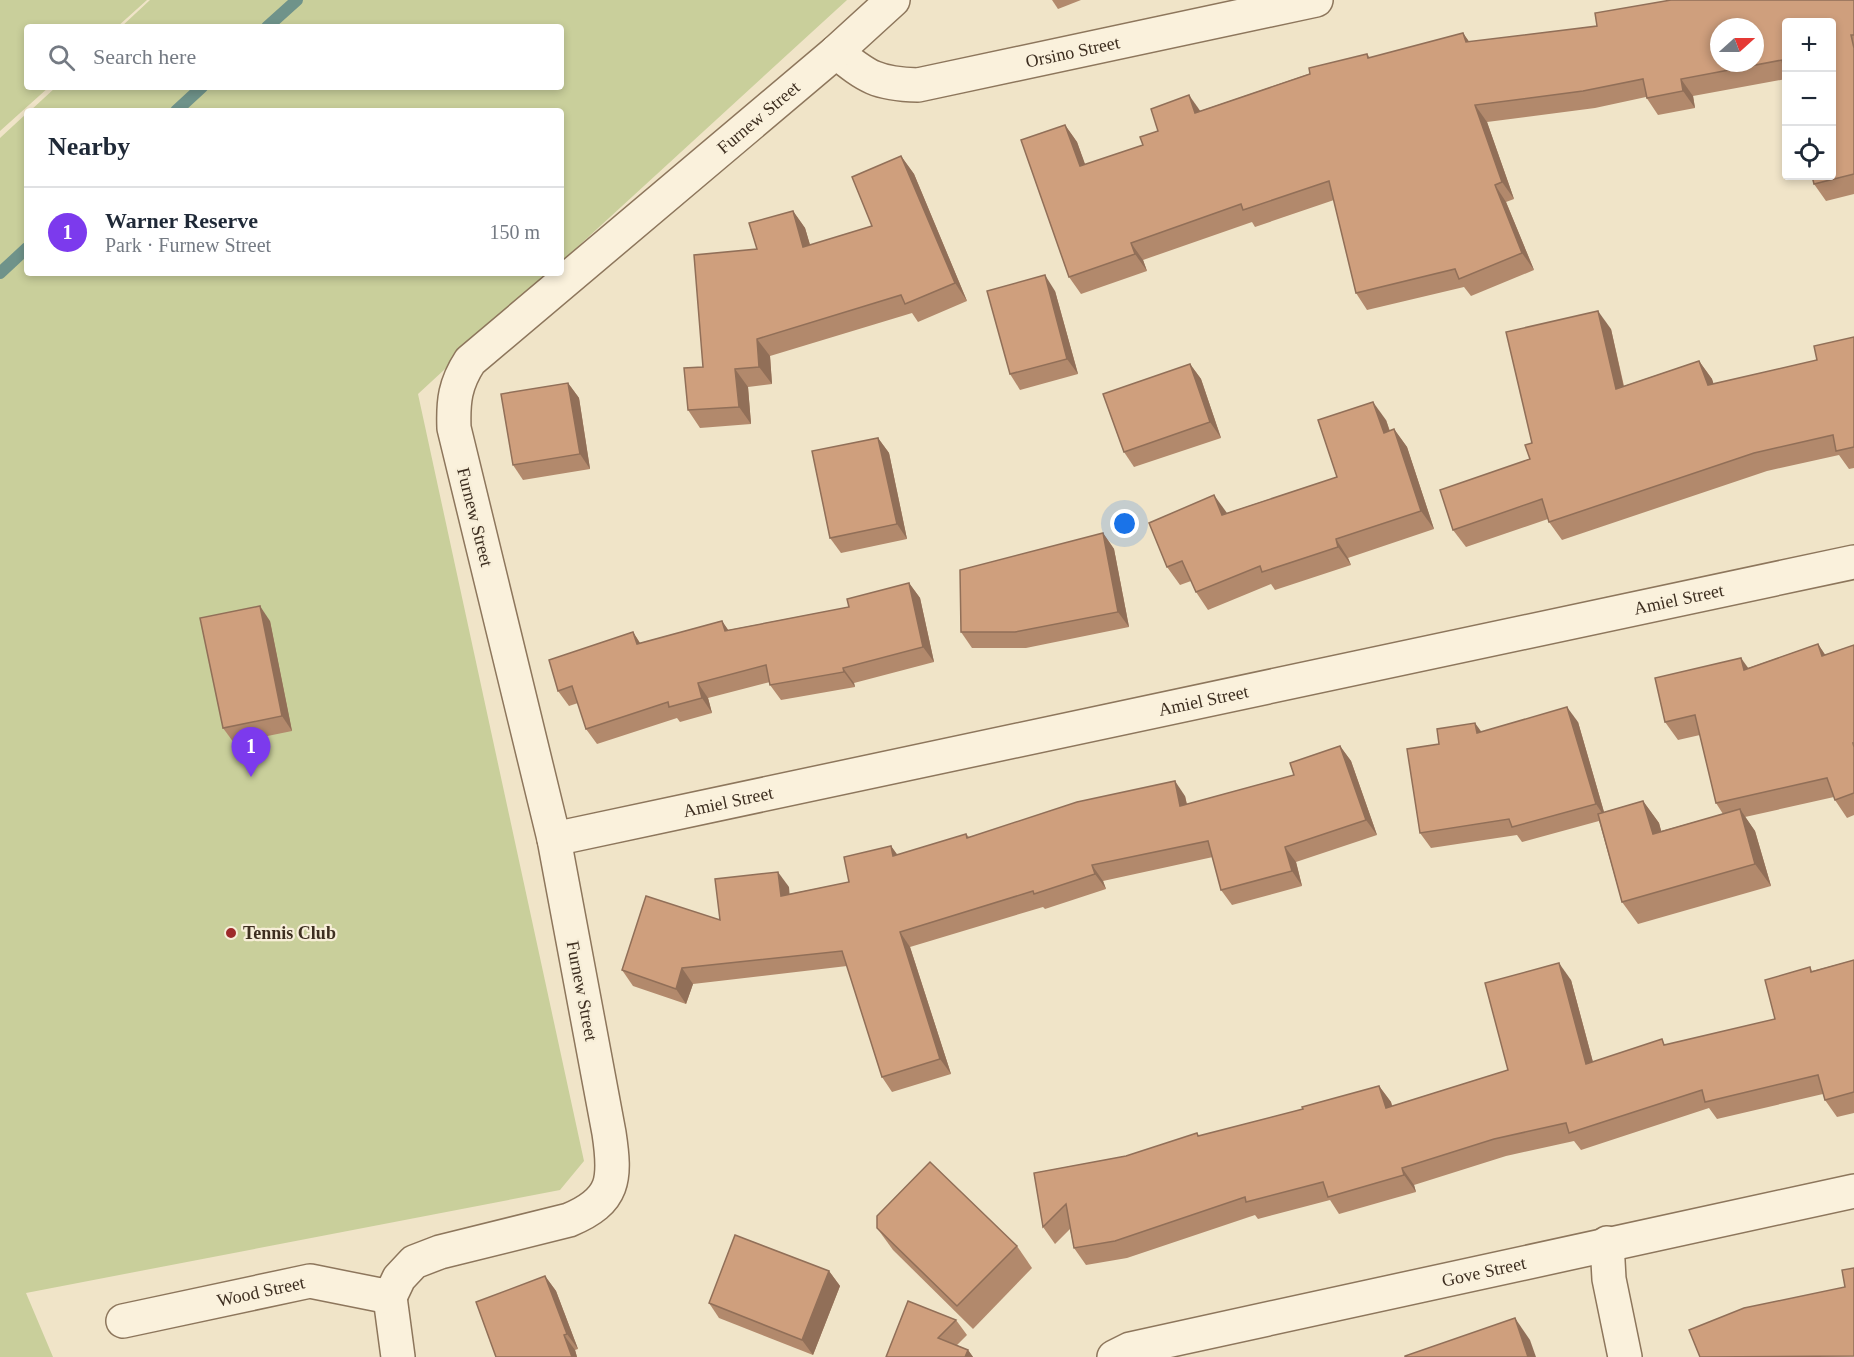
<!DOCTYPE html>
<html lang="en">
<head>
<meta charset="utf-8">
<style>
  :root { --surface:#fff; --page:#f2f2f3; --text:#1f2937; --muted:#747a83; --line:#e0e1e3; --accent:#7c3aed }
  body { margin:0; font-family:"Times New Roman",serif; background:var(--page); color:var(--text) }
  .controls { position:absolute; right:18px; top:18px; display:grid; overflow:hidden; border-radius:6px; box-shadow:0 3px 9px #0003 }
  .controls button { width:54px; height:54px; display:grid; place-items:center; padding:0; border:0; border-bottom:2px solid var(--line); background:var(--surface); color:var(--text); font:30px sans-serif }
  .compass { position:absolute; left:1710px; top:18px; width:54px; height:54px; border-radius:50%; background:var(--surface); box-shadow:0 3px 9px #0003; rotate:69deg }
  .you { position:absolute; left:1125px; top:524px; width:21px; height:21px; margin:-15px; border:4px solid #fff; border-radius:50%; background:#1a73e8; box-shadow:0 0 0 9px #1a73e833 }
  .badge { display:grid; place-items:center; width:39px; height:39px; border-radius:50%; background:var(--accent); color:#fff; font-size:20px; font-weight:700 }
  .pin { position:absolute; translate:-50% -50px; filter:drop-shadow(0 2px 3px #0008) }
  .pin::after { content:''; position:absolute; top:32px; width:21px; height:18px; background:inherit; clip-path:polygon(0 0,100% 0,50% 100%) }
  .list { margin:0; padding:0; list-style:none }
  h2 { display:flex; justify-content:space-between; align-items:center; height:78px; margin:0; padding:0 24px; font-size:26px }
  h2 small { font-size:20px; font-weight:400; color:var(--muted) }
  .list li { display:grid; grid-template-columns:39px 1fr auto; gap:18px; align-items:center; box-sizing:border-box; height:90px; padding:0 24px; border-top:2px solid var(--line) }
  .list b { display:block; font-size:22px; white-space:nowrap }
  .list p { margin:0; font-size:20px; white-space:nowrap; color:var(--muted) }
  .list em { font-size:20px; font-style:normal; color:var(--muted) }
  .icon { flex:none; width:33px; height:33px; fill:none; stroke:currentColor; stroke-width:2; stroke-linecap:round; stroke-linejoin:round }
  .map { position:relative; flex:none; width:1854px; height:1357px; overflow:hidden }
  .search { position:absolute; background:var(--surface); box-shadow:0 3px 9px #0003; left:24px; top:24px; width:540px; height:66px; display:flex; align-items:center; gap:15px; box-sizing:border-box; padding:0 21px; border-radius:6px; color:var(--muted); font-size:22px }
  .panel { position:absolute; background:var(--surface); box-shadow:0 3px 9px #0003; left:24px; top:108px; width:540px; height:168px; border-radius:6px }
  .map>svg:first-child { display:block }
  .green { fill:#c9cf9b }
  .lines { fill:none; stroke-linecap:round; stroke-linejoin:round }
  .stream { stroke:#6f938a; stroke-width:12 }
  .minor-casing { stroke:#8d765c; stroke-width:36 }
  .minor { stroke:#faf1dc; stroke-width:33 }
  .wall { fill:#b2896c }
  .shaded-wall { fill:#916f58 }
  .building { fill:#cf9f7d; stroke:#916f58; stroke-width:1.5; fill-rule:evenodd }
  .poi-dot { fill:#9e2a2b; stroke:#f7eed8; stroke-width:2 }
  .labels { text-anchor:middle; stroke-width:4.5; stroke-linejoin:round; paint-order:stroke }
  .street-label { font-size:18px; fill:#3d2e20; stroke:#f7eed8 }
  .poi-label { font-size:18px; font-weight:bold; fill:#3d2e20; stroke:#f7eed8; text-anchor:start }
</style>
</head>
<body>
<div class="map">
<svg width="1854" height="1357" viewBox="0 0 1854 1357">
  <rect width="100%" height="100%" fill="#f0e4c8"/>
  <g class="green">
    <path d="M0,0H147L117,27H27V87H49L0,131Z"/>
    <path d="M150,0H847L561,262V111H30L56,87H561V27H121Z"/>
    <path d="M27,113V273H549L418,394L584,1161L560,1190L26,1293L53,1357H0V138Z"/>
  </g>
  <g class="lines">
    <g class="stream">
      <path d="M267,27L297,0"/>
      <path d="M176,111L202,87"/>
      <path d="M0,273L27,248"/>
    </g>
    <g class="minor-casing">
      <g id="minor">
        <path id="s1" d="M836,52C867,77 877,84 918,85L1316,0"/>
        <path id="s2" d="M554,839L1854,562"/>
        <path d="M1607,1243L1609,1279L1625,1357"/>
        <path d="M390,1297L398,1357"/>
        <path id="s3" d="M123,1321L310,1281L390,1297L399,1278L414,1262L440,1252L569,1220C615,1201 616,1179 609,1133L554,839L454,428C453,401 455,384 470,361L836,52L893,0"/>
        <path id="s4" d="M1114,1357L1130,1349L1854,1191"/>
      </g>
    </g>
    <use href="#minor" class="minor"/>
  </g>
  <g class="wall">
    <path d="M1052,0H1081L1058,9Z"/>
    <path d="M1854,0V194L1826,201L1814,184L1786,79L1693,96L1695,108L1658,115L1646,97L1595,108L1487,122L1514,199L1506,202L1534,270L1471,296L1464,287L1367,310L1356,293L1334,200L1255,227L1252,222L1143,260L1147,271L1081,294L1069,277L1065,125L1077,142L1085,165L1143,145L1158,131L1200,111L1367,54L1370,58L1463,33L1469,42Z"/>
    <path d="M901,156L914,174L967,301L918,322L912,313L770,356L772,384L748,387L751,424L700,428L688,410L703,367L757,249L793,211L805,228L810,245L872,226Z"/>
    <path d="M1055,291L1078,374L1020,390L1010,374Z"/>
    <path d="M1611,329L1624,386L1699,361L1712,379L1713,384L1817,360L1854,337V468L1849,469L1839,455L1767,471L1562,540L1549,522L1548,519L1466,547L1453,530L1530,459L1532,443Z"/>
    <path d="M1190,364L1201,379L1221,438L1134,467L1124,452Z"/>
    <path d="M568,383L579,398L590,469L523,480L513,465Z"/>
    <path d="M1386,420L1390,431L1394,429L1407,447L1434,529L1348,558L1351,565L1275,590L1271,584L1208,610L1196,592L1191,581L1180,585L1167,567L1227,513L1337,477Z"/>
    <path d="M878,438L889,453L907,539L841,553L830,538Z"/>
    <path d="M1103,533L1114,549L1129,627L1026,648H972L961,632Z"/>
    <path d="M909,583L920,598L934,662L854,683L855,687L781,700L770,685V682L708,698L712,713L680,722L677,718L597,744L586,729L578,703L569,706L558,691L633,632L640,643L722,621L728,630L849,607Z"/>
    <path d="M270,621L292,731L234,743L223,728Z"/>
    <path d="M1818,644L1825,655L1854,645V815L1847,818L1835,800L1834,797L1745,817L1755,831L1771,886L1638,924L1622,902L1599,821L1522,842L1517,835L1431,848L1420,833L1439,744L1481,732L1578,722L1604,812L1643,801L1659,823L1661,831L1723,814L1716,803L1700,735L1678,740L1665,722L1748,668Z"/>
    <path d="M1340,746L1351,761L1377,835L1296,862L1302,886L1232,905L1221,890L1213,857L1103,881L1106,889L1045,909L1043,907L910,947L951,1074L892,1092L882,1077L847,966L693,984L686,1004L633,986L622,970L720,920L789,887V894L849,882L891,846L897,855L966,834L969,837L1185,796L1187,804L1294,775Z"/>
    <path d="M1854,960V1113L1837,1117L1825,1100L1823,1094L1717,1119L1709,1108L1581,1150L1574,1141L1506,1156L1414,1185L1416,1192L1339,1214L1330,1200L1258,1219L1255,1215L1127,1258L1086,1265L1074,1248L1070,1229L1055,1244L1043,1227L1034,1173L1126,1156L1199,1136L1303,1109L1379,1086L1391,1102L1392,1106L1508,1070L1571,980L1593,1062L1775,1019L1810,967L1812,971Z"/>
    <path d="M877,1228L1017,1246L1032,1268L973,1329L893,1250Z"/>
    <path d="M829,1271L840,1286L813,1355L719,1318L709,1303Z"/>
    <path d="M545,1276L556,1291L578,1349L575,1350L577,1357H496Z"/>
    <path d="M956,1320L967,1335L957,1345L968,1350L973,1357H886Z"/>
  </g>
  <g class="shaded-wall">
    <path d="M1463,33L1475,50L1466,42Z"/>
    <path d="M1681,79L1693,96L1695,108L1683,91Z"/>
    <path d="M1189,95L1201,112L1195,113Z"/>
    <path d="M1475,105L1487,122L1514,199L1502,182Z"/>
    <path d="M1065,125L1077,142L1092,183L1080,166Z"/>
    <path d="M901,156L914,174L967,301L955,283Z"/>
    <path d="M1495,185L1506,202L1534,270L1522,253Z"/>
    <path d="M793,211L805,228L816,265L803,247Z"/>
    <path d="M1131,243L1143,260L1147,271L1135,254Z"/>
    <path d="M1045,275L1055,291L1078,374L1067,359Z"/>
    <path d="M1598,311L1611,329L1628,407L1616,389Z"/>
    <path d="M757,339L770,356L772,384L759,367Z"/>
    <path d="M1699,361L1712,379L1720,403L1708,385Z"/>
    <path d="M1190,364L1201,379L1221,438L1210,422Z"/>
    <path d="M735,369L748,387L751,424L739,407Z"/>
    <path d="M568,383L579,398L590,469L580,454Z"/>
    <path d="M1373,402L1386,420L1396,451L1384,433Z"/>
    <path d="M1394,429L1407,447L1434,529L1421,511Z"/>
    <path d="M878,438L889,453L907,539L897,524Z"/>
    <path d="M1214,495L1227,513L1222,515Z"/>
    <path d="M1103,533L1114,549L1129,627L1118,612Z"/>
    <path d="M1336,539L1348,558L1351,565L1338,547Z"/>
    <path d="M909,583L920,598L934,662L923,647Z"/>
    <path d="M260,606L270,621L292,731L282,716Z"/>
    <path d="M722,621L733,637L725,631Z"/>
    <path d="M633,632L643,648L637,644Z"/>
    <path d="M1818,644L1830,662L1822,656Z"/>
    <path d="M1741,658L1754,676L1744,670Z"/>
    <path d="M843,668L854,683L855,687L844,672Z"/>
    <path d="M698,683L708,698L712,713L702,698Z"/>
    <path d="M1567,707L1578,722L1606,819L1596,804Z"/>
    <path d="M1475,723L1486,738L1477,733Z"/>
    <path d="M1340,746L1351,761L1377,835L1366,820Z"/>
    <path d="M1175,781L1185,796L1190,821L1180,806Z"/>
    <path d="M1643,801L1659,823L1668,856L1653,834Z"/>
    <path d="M1740,809L1755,831L1771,886L1755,864Z"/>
    <path d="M891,846L902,861L893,856Z"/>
    <path d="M1285,847L1296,862L1302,886L1292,871Z"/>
    <path d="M1092,865L1103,881L1106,889L1095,874Z"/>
    <path d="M778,872L789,887L791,912L781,896Z"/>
    <path d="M900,932L910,947L951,1074L940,1059Z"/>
    <path d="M1559,963L1571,980L1598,1081L1586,1064Z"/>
    <path d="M682,968L693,984L686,1004L676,989Z"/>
    <path d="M1379,1086L1391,1102L1397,1125L1386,1108Z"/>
    <path d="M1402,1168L1414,1185L1416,1192L1404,1175Z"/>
    <path d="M829,1271L840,1286L813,1355L802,1340Z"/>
    <path d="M545,1276L556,1291L578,1349L567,1334Z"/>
    <path d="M1515,1318L1530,1340L1536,1357H1528Z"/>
    <path d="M564,1335L575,1350L577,1357H572Z"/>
    <path d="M968,1350L973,1357H965Z"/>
  </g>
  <g class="building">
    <path d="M1671,0H1854V35H1851L1854,48V174L1814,184L1812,176H1832V22H1786V79L1782,60L1681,79L1683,91L1647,98L1643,79L1583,91L1475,105L1502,182L1495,185L1522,253L1459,279L1455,269L1356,293L1329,181L1243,210L1241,204L1131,243L1135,254L1069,277L1021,140L1065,125L1080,166L1143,145L1140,137L1158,131L1151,109L1189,95L1195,113L1310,74L1309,68L1367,54L1368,58L1463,33L1466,42L1597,26L1595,13ZM1719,27H1755V63H1719Z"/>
    <path d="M901,156L955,283L905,304L901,295L757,339L759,367L735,369L739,407L688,410L684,368L703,367L694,255L757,249L749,223L793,211L803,247L872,226L852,177Z"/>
    <path d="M1045,275L1067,359L1010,374L987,291Z"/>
    <path d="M1598,311L1616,389L1699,361L1708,385L1817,360L1814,346L1854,337V447L1836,451L1833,435L1754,453L1549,522L1542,499L1453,530L1440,490L1530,459L1525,445L1532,443L1506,332Z"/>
    <path d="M1190,364L1210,422L1124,452L1103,394Z"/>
    <path d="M568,383L580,454L513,465L501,394Z"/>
    <path d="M1373,402L1384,433L1394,429L1421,511L1336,539L1338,547L1262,572L1260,566L1196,592L1182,561L1167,567L1149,523L1214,495L1222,515L1337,477L1318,420Z"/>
    <path d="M878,438L897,524L830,538L812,451Z"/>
    <path d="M1103,533L1118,612L1015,632H961L960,570Z"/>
    <path d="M909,583L923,647L843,668L844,672L770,685L766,665L698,683L702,698L669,707L668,702L586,729L572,686L558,691L549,660L633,632L637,644L722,621L725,631L849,607L847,599Z"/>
    <path d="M260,606L282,716L223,728L200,618Z"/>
    <path d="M1818,644L1822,656L1854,645V743H1853L1854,747V793L1835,800L1827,778L1716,803L1695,715L1665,722L1655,678L1741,658L1744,670Z"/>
    <path d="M1567,707L1596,804L1512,827L1509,819L1420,833L1407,749L1439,744L1437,729L1475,723L1477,733Z"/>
    <path d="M1340,746L1366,820L1285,847L1292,871L1221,890L1208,841L1092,865L1095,874L1034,894L1033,891L900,932L940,1059L882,1077L842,951L682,968L676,989L622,970L646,896L720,920L715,879L778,872L781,896L849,882L844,857L891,846L893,856L966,834L967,838L1077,802L1175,781L1180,806L1294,775L1290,763Z"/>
    <path d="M1643,801L1653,834L1740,809L1755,864L1622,902L1598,814Z"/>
    <path d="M1854,960V1092L1825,1100L1818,1075L1705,1102L1702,1090L1569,1133L1566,1123L1494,1139L1402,1168L1404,1175L1328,1197L1323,1182L1246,1202L1245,1197L1115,1241L1074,1248L1066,1204L1043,1227L1034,1173L1126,1156L1197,1133L1198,1136L1303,1109L1302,1107L1379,1086L1386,1108L1508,1070L1485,983L1559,963L1586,1064L1662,1039L1664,1045L1775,1019L1765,980L1810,967L1811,972Z"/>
    <path d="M930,1162L1017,1246L957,1306L877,1228V1216Z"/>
    <path d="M735,1235L829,1271L802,1340L709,1303Z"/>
    <path d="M1854,1268V1356L1700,1357L1689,1330L1744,1308L1845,1287L1842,1270Z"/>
    <path d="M545,1276L567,1334L564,1335L572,1357H496L476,1302Z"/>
    <path d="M908,1301L956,1320L938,1338L968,1350L965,1357H886Z"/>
    <path d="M1515,1318L1528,1357H1405V1356Z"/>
  </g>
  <circle class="poi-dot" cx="231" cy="933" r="6"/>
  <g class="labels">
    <g class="street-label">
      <text dy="6" stroke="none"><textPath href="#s1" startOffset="249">Orsino Street</textPath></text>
      <text dy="6" stroke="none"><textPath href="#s3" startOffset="1754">Furnew Street</textPath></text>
      <text transform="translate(475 517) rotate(76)" y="6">Furnew Street</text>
      <text dy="6" stroke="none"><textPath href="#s2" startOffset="1150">Amiel Street</textPath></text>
      <text dy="6" stroke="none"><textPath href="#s2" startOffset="664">Amiel Street</textPath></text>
      <text dy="6" stroke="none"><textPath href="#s2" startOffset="178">Amiel Street</textPath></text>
      <text transform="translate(582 991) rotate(79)" y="6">Furnew Street</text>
      <text dy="6" stroke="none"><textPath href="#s4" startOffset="380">Gove Street</textPath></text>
      <text dy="6" stroke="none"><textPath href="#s3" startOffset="141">Wood Street</textPath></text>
    </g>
    <g class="poi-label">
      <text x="243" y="939">Tennis Club</text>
    </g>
  </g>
</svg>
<div class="controls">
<button>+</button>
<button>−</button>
<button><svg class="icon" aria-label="locate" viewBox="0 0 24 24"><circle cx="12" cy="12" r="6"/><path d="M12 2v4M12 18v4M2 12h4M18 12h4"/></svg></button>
</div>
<svg class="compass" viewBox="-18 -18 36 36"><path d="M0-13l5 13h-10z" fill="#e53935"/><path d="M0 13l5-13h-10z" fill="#747a83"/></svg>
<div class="you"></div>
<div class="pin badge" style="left:251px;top:777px">1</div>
<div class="search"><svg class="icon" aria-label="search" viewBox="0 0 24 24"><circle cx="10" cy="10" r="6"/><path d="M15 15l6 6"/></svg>Search here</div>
<section class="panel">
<h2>Nearby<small></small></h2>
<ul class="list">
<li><span class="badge">1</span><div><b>Warner Reserve</b><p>Park · Furnew Street</p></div><em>150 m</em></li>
</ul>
</section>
</div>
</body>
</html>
